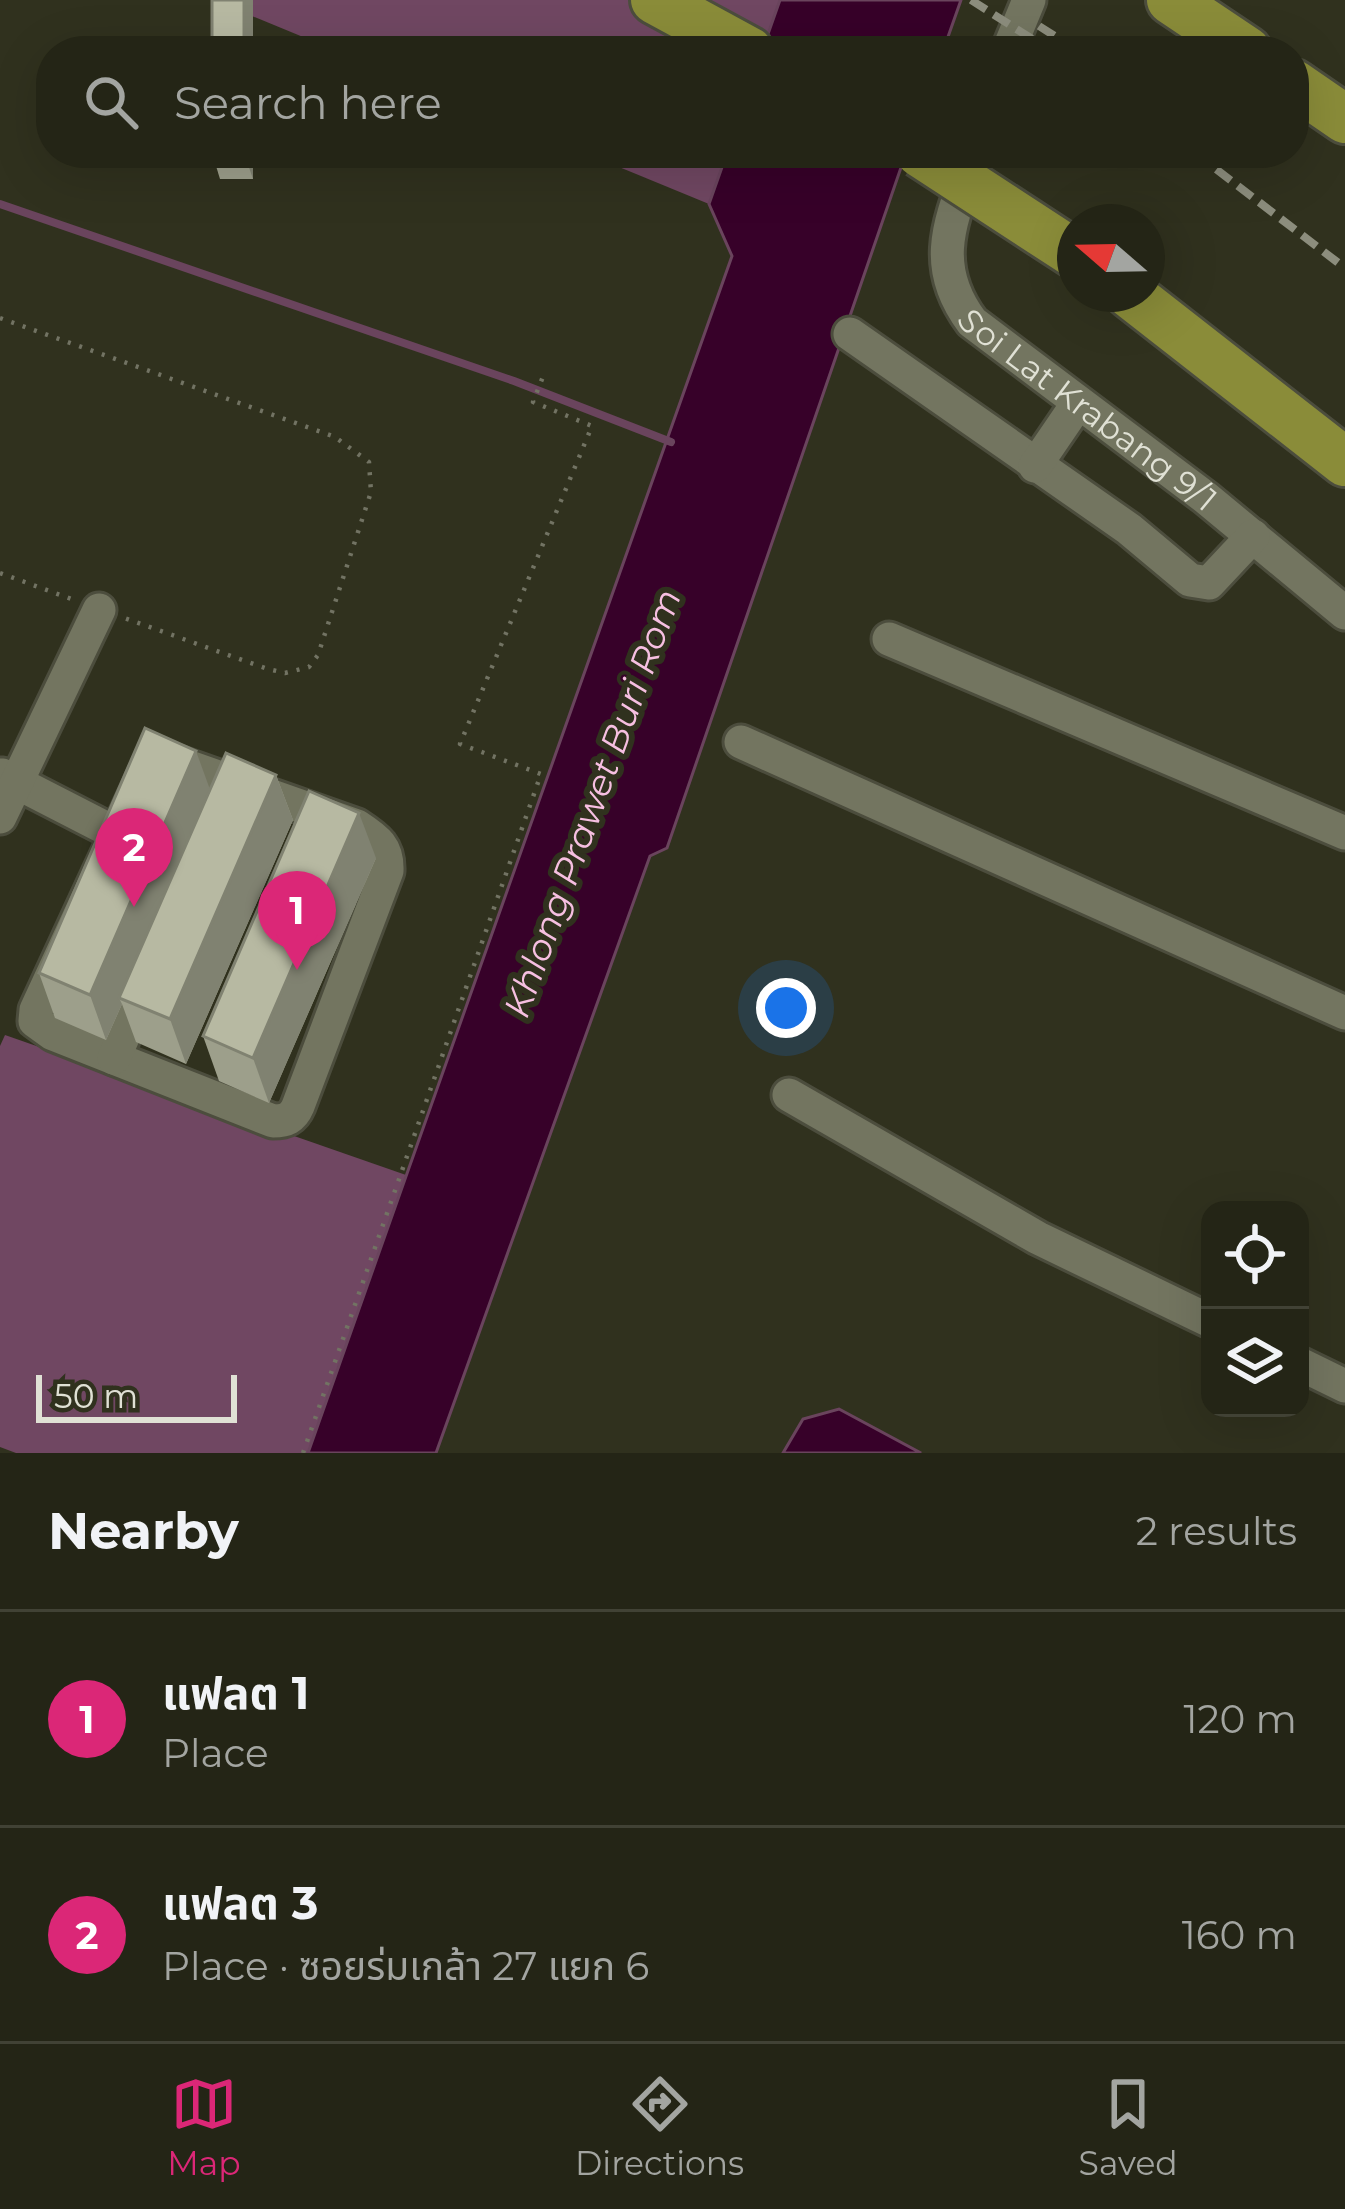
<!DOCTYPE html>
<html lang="en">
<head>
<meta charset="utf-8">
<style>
  :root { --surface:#242516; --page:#2c2d1f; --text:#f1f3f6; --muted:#a3a5a1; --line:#414235; --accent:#db2777 }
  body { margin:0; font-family:Montserrat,"Noto Sans Thai",sans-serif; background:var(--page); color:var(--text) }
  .controls { position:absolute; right:36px; bottom:36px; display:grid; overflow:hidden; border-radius:24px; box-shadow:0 12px 48px #0002 }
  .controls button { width:108px; height:108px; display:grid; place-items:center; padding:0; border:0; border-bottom:3px solid var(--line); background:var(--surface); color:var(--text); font:60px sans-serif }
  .compass { position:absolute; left:1057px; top:204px; width:108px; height:108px; border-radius:50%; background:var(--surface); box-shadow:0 12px 48px #0002; rotate:290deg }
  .scale { position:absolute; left:36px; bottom:30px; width:201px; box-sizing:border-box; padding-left:12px; border:6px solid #e0e1d5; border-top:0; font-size:33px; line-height:42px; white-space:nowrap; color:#e0e1d5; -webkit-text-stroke:9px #30311e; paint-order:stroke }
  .you { position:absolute; left:786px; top:1008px; width:42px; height:42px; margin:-30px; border:9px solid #fff; border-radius:50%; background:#1a73e8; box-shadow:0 0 0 18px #1a73e833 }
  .badge { display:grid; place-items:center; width:78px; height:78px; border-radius:50%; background:var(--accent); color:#fff; font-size:39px; font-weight:700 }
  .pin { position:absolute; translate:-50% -99px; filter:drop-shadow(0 3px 6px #0008) }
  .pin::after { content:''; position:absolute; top:63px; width:42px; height:36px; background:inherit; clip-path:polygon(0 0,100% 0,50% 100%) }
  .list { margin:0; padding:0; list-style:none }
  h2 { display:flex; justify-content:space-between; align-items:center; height:156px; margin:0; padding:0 48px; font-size:51px }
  h2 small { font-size:39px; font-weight:400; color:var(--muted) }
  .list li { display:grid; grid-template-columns:78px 1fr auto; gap:36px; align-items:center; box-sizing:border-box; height:216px; padding:0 48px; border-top:3px solid var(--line) }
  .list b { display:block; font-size:45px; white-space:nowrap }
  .list p { margin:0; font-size:39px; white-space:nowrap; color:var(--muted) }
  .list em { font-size:39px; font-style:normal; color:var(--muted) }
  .icon { flex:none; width:66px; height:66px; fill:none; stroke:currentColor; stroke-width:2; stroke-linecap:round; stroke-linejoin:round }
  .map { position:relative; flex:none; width:1345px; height:1453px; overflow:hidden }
  .search { position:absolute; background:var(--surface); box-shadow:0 12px 48px #0002; left:36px; right:36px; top:36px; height:132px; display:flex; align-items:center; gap:30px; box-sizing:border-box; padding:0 42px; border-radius:48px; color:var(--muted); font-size:45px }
  .sheet { height:588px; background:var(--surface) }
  nav { display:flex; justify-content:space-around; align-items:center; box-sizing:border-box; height:168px; border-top:3px solid var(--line); background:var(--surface); font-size:33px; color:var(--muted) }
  nav a { display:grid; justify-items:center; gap:6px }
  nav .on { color:var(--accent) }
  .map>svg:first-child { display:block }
  .green { fill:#704762 }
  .water { fill:#370129; stroke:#6a445d; stroke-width:3 }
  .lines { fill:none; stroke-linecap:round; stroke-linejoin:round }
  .stream { stroke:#6a445d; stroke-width:8 }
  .minor-casing { stroke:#4c4d3d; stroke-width:39 }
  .highway-casing { stroke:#4c4d3d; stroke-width:54 }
  .path { stroke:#727363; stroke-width:4.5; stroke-dasharray:3 9; stroke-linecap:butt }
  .minor { stroke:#737560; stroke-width:33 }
  .highway { stroke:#8a8c39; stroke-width:48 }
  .rail { stroke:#8c8d7d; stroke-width:8; stroke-dasharray:18 9; stroke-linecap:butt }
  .highway-bridge-casing { stroke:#4c4d3d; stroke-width:54; stroke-linecap:butt }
  .highway-bridge { stroke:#8a8c39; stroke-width:48 }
  .wall { fill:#9d9f8b }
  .shaded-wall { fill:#808271 }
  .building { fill:#b7b9a2; stroke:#808271; stroke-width:3 }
  .labels { text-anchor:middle; stroke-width:12; stroke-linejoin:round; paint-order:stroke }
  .street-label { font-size:33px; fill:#e0e1d5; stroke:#30311e }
  .water-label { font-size:36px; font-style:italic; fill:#f6bfe1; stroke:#30311e }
</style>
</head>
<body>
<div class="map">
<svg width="1345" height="1453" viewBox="0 0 1345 1453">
  <rect width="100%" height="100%" fill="#30311e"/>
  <g class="green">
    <path d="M213,0H780L762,51H337Z"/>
    <path d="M585,153H727L709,204Z"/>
    <path d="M5,1035L406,1175L308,1453H16L0,1447V1046Z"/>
  </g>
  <g class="water">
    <path d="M780,0H961L943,51H762Z"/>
    <path d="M727,153H906L667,848L650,856L436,1453H308L732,256L709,204Z"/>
    <path d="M839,1409L921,1453H783L803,1419Z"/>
  </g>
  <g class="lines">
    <path class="stream" d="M0,204L514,381L671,442"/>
    <g class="minor-casing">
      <g id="minor">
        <path d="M1008,51L1029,0"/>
        <path id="s1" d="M975,153C953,216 927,262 972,322L1206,498L1345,613"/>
        <path d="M850,334L1129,529L1190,580L1209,583L1253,536"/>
        <path d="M1035,466L1078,403"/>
        <path d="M889,639L1345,833"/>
        <path d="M741,742L1345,1013"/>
        <path d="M167,759L357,826C377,839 388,847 387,871L298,1106C293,1118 286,1121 273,1121L53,1034L35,1021L36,1010L145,774L153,762Z"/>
        <path d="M2,775L117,834"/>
        <path d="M0,817L99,610"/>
        <path d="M114,1058L147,982"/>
        <path d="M789,1095L1038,1238L1210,1321"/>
        <path d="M1300,1364L1345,1386"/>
      </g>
    </g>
    <g class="highway-casing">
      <g id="highway">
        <path d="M655,0L749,51"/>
        <path d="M1171,0L1247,51"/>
        <path d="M1294,84L1345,119"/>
        <path d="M1130,294L1345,462"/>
      </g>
    </g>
    <g class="path">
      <path d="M0,318L335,437L369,462L371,492L318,655L309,667L285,673L268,669L124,618"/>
      <path d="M0,573L74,600"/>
      <path d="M303,1453L541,774L460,744L592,426L533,402L544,374"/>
    </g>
    <use href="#minor" class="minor"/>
    <use href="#highway" class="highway"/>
    <g class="rail">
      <path d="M971,0L1051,51"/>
      <path d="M1039,26L1078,51"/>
      <path d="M1195,153L1345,268"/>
    </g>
    <g class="highway-bridge-casing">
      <path id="highway-bridge" d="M920,153L1075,254"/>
    </g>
    <use href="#highway-bridge" class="highway-bridge"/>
  </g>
  <g class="wall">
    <path d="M212,153H253V179H220Z"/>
    <path d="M276,775L293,820L186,1064L136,1042L122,1004L106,1040L55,1018L39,973L210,789Z"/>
    <path d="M376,858L269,1103L219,1081L203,1036Z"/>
  </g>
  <g class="shaded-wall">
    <rect x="244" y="0" width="9" height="51"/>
    <path d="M244,153H253V179Z"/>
    <path d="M196,751L212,795L119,998L122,1004L106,1040L90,995Z"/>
    <path d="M276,775L293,820L186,1064L170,1019Z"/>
    <path d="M359,813L376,858L269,1103L253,1058Z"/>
  </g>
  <g class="building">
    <rect x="212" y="0" width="32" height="51"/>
    <path d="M212,153H244V154L212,155Z"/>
    <path d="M145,728L196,751L90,995L39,973Z"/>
    <path d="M226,753L276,775L170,1019L119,998Z"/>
    <path d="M309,791L359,813L253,1058L203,1036Z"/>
  </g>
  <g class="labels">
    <g class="street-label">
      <text dy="12" stroke="none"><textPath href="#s1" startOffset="324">Soi Lat Krabang 9/1</textPath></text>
    </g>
    <g class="water-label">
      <text transform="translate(592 803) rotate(-70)" y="13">Khlong Prawet Buri Rom</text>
    </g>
  </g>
</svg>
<div class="controls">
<button><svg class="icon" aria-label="locate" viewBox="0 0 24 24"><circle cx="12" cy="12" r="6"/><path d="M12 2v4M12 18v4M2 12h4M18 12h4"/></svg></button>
<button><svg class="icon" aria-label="layers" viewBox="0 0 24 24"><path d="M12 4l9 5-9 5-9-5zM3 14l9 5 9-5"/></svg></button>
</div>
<svg class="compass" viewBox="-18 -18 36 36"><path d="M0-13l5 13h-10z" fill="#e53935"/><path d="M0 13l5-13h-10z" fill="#a3a5a1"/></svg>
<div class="scale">50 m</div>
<div class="you"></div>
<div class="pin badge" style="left:297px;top:970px">1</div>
<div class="pin badge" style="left:134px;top:907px">2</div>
<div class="search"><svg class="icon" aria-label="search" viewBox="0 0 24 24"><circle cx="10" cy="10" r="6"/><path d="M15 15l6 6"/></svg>Search here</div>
</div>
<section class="sheet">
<h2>Nearby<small>2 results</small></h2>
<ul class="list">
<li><span class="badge">1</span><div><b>แฟลต 1</b><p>Place</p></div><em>120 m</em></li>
<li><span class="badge">2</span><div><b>แฟลต 3</b><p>Place · ซอยร่มเกล้า 27 แยก 6</p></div><em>160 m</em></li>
</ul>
</section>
<nav>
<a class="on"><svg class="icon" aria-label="map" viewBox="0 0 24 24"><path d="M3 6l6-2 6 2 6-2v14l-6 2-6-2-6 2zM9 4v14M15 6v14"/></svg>Map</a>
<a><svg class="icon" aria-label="directions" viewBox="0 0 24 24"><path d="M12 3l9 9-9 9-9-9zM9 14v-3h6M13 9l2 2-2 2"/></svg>Directions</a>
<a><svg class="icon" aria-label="saved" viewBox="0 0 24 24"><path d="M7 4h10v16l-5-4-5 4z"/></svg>Saved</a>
</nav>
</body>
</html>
